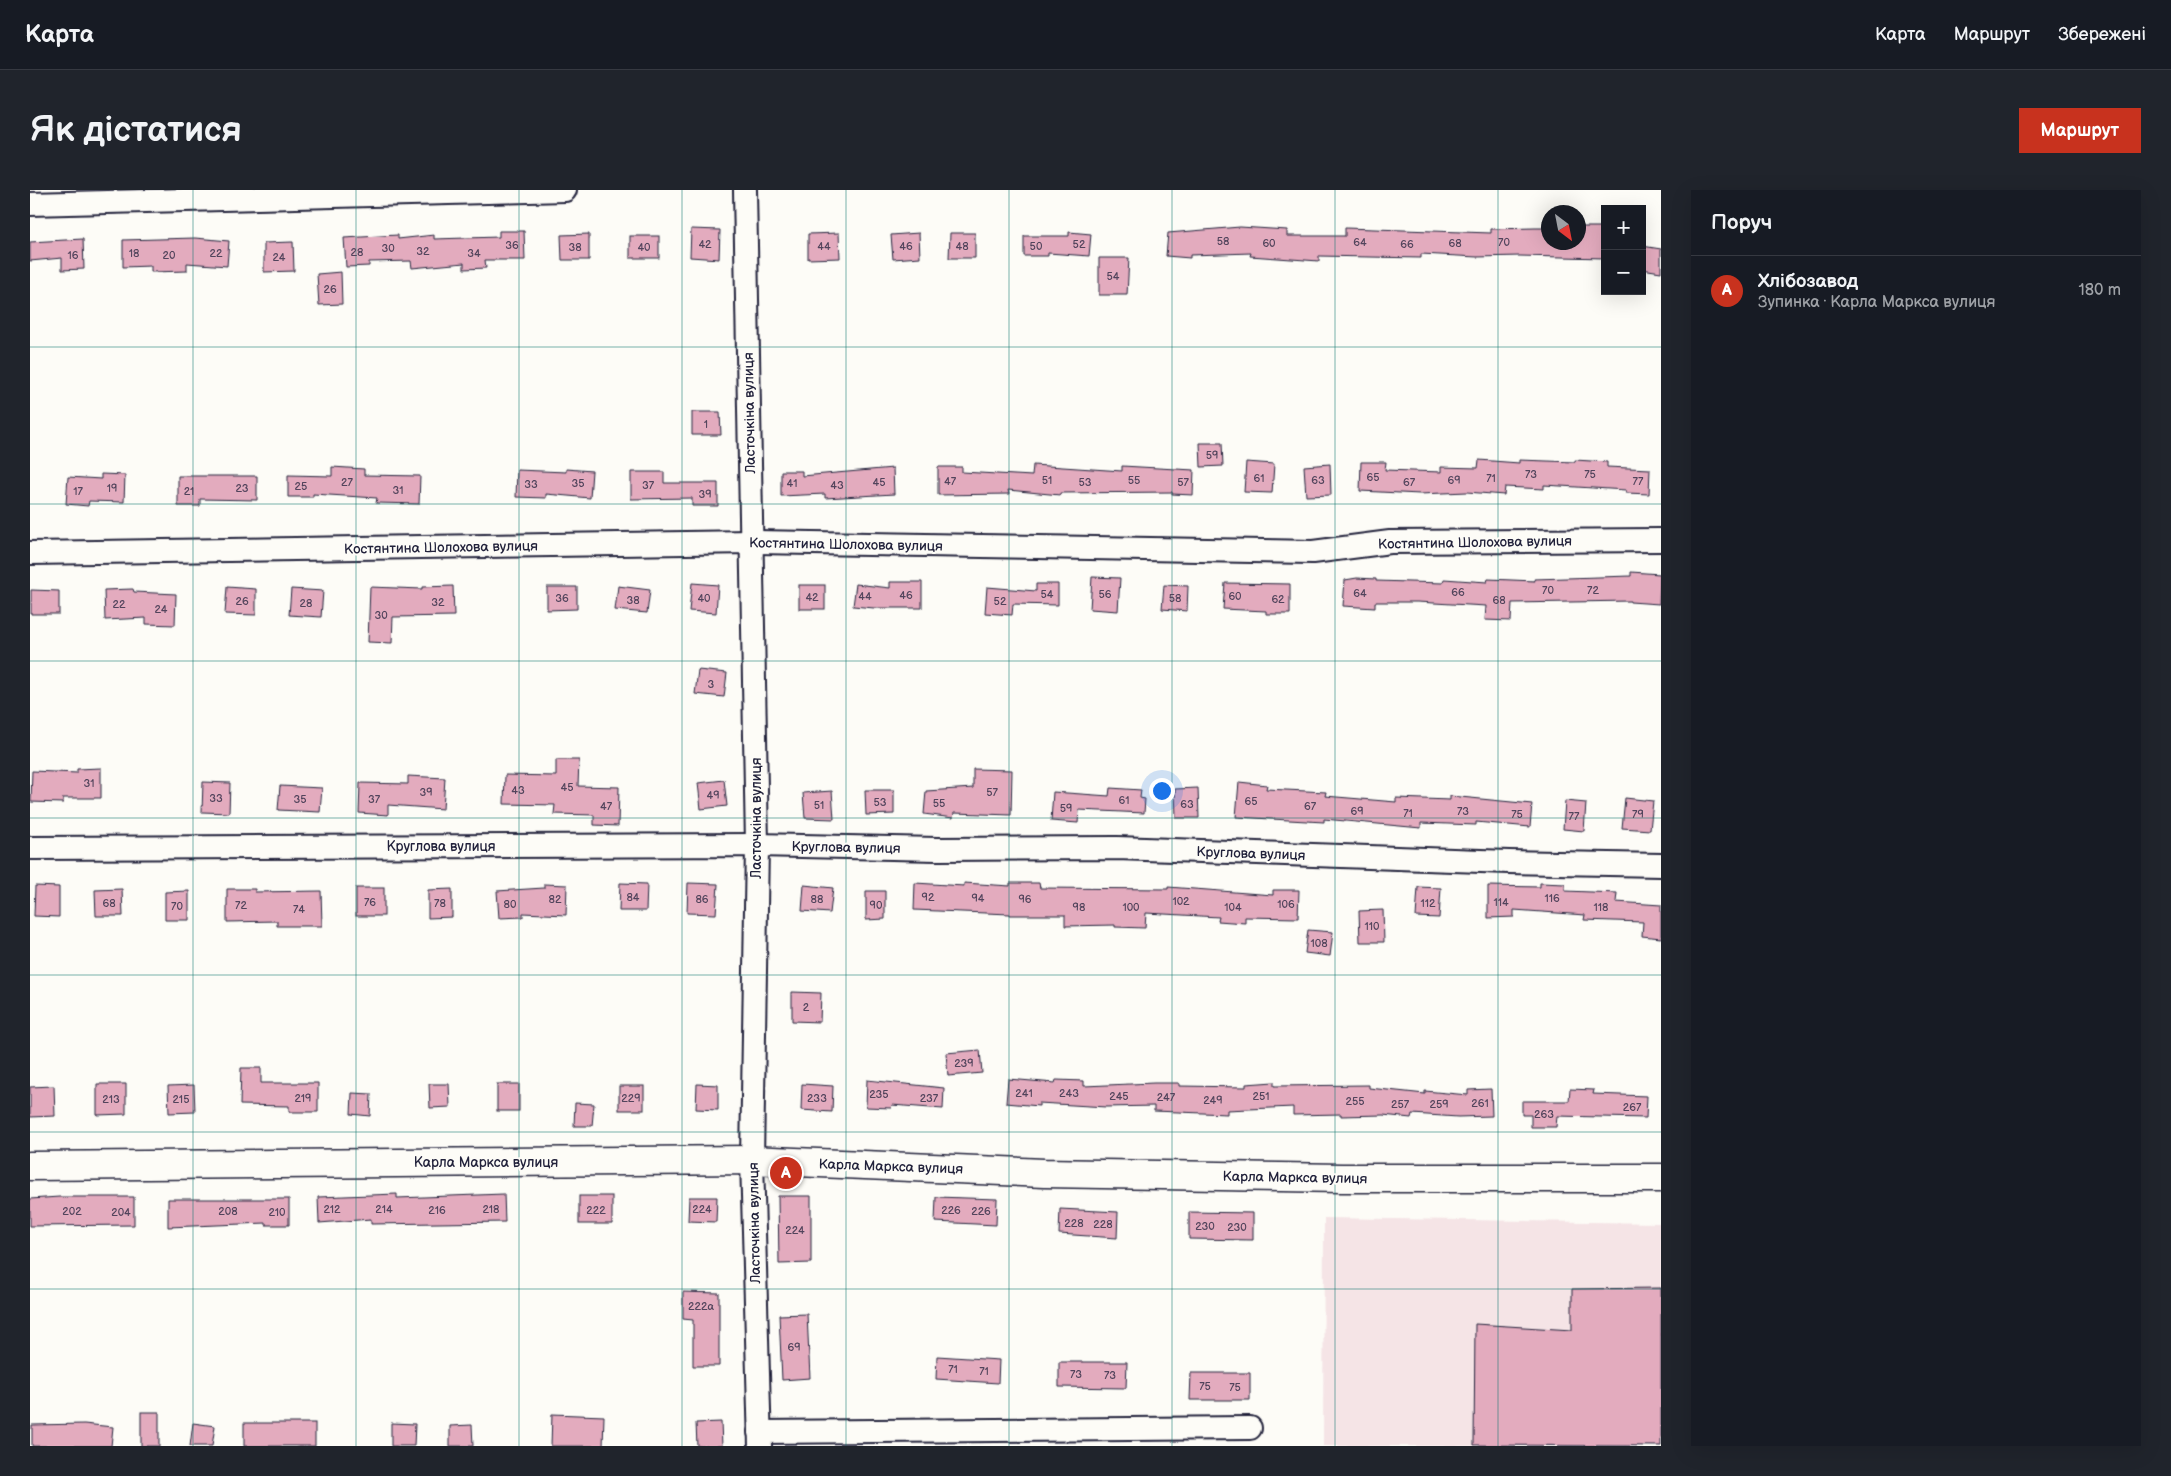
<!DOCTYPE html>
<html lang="uk">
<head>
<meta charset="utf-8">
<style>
  :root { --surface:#171b24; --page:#20242c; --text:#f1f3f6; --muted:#9ea1a6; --line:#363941; --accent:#c8321e }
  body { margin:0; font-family:"Balsamiq Sans",sans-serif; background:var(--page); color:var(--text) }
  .controls { position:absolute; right:15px; top:15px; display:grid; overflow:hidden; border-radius:0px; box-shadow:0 5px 20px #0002 }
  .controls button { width:45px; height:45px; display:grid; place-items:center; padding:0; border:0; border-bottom:1px solid var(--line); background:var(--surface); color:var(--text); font:25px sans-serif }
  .compass { position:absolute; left:1511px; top:15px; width:45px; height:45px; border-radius:50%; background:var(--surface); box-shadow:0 5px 20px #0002; rotate:148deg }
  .you { position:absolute; left:1131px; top:600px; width:18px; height:18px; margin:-12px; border:4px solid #fff; border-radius:50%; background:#1a73e8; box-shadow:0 0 0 8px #1a73e833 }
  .badge { display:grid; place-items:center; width:32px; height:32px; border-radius:50%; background:var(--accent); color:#fff; font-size:16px; font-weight:700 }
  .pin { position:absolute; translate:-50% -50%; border:2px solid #fff; box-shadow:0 1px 5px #0006 }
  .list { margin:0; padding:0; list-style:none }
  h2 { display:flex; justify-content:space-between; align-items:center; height:65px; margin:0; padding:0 20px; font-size:21px }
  h2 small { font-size:16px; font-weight:400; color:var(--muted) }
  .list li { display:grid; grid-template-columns:32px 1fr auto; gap:15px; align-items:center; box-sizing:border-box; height:70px; padding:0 20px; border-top:1px solid var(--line) }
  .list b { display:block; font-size:19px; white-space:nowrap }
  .list p { margin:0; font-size:16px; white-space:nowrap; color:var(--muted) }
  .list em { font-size:16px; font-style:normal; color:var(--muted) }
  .map { position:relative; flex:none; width:1631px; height:1256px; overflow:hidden; border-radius:0px }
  header { display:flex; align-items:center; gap:30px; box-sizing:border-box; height:70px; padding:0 25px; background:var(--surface); border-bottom:1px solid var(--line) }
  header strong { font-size:24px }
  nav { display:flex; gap:28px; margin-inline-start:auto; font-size:18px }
  .intro { display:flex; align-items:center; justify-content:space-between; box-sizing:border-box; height:120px; padding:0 30px }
  h1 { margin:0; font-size:35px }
  .button { padding:12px 22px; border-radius:0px; background:var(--accent); color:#fff; font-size:18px; font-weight:700 }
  main { display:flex; gap:30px; padding:0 30px }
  aside { flex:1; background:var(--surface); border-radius:0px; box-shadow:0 5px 20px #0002 }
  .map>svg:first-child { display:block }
  .built { fill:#f5e4e6 }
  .building { fill:#e3abbe; stroke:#22223b }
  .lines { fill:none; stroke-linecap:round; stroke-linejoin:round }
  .minor-casing { stroke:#22223b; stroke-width:26 }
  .tertiary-casing { stroke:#22223b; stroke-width:31 }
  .minor { stroke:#fdfcf7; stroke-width:22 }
  .tertiary { stroke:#fdfcf7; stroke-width:28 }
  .grid { fill:none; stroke:#0f766e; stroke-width:1; stroke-opacity:0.55 }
  .labels { text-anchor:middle; stroke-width:4; stroke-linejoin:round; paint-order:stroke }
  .number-label { font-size:11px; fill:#52445c }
  .street-label { font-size:14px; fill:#22223b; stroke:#fdfcf7 }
</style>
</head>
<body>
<header>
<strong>Карта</strong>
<nav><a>Карта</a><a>Маршрут</a><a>Збережені</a></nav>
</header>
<div class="intro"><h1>Як дістатися</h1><a class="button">Маршрут</a></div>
<main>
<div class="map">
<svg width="1631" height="1256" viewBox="0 0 1631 1256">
  <rect width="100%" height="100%" fill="#fdfcf7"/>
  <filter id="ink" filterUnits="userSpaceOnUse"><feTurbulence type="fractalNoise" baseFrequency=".02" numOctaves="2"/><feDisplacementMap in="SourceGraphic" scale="10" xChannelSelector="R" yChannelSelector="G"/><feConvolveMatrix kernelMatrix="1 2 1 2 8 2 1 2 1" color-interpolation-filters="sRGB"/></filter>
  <g filter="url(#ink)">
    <path class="built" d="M1294,1028L1631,1033V1256H1293Z"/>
    <g class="building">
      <path d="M1210,37L1257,40V46H1315V38L1461,43V39L1505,38H1518V52H1548V37H1574L1575,68L1490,66L1447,67L1391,64V68L1289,66V71L1220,66L1221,63L1160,65V68L1136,66L1138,43Z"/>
      <path d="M661,39L690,40L689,69L660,67Z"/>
      <path d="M469,41H494L495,70H455L456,78L434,79V73L382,78L381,71L339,72V76L316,77L314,48L368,45V49L404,45V49L469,47Z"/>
      <path d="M1039,42L1061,44L1059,66L1018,63V66H994V46H1039Z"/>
      <path d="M809,43L810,68L778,69V44Z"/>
      <path d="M889,43L890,67L863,69L861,45Z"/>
      <path d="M920,43H945V68H919Z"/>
      <path d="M559,44V70H532L531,45Z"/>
      <rect x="600" y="46" width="29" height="22"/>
      <path d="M165,48L199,51L197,76L157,73V81L121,82V76L93,77V50Z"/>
      <path d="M53,49L54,79L32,80V68L0,71V52Z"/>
      <path d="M263,52L264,81L234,82V53Z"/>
      <path d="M1612,56L1631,59V82L1612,79Z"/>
      <path d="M1069,68H1099L1097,105H1069Z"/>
      <path d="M311,82L312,114L289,115L287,84Z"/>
      <path d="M662,222H690L691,245H662Z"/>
      <path d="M1170,253H1192L1193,276L1171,277Z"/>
      <path d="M1449,270L1489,273V270L1545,272V270L1577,272V277L1620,279L1619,304L1596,303V300L1514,295V299L1475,297L1474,305L1437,302L1390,304L1330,301L1331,272H1356L1355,280L1411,282V277L1448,278Z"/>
      <path d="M1216,272L1244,274L1242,303L1214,302Z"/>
      <path d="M1300,274L1301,305L1276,306L1274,276Z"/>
      <path d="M1003,275L1092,281V276L1164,280L1163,305L1142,304V302L1030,303V305L978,300L979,304L908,305V277H932V282L1002,286Z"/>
      <path d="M302,277L334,279V285L390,286L389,314L346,313L347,308L283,304V307H258V285L302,286Z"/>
      <path d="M863,278L864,304L795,308V304L751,306V281H772V286Z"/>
      <path d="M536,279L562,281L560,308L516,304V308L486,307L487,280L536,282Z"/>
      <path d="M601,282H634V293H688V316H662V308L601,309Z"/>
      <path d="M71,284L95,285L94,312L59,311L58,316L36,314L38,287L71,289Z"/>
      <path d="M148,286H227V310L170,309V316H148Z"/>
      <path d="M1601,382L1630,384L1629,414L1600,412V411L1482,413L1481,431L1455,430L1456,416L1387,412H1345V418L1313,416L1315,390L1327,388L1346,389V391L1413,393L1414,389L1457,392L1458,389L1505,391L1504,389L1601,386Z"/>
      <path d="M1062,387L1090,388L1088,421L1060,419Z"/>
      <path d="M860,392H892V418H844L823,416L826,394L860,398Z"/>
      <path d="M662,393L688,395L686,423L659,421Z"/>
      <path d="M1195,393L1260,394V424H1236V421L1193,419Z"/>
      <path d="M1006,394H1028V415L983,414L982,425L955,423L957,397L1006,401Z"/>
      <rect x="769" y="395" width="26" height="24"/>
      <path d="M1134,395L1158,396L1157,421L1132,419Z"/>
      <path d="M423,396L424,426L363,427L362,453L338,452L340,397L392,399V397Z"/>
      <path d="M588,396L620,400L617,423L585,420Z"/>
      <path d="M197,397L226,399V425L195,424Z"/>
      <path d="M517,397H547V419L517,420Z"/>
      <path d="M103,399L104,402L146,404L145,435L116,434V428L75,430L74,400Z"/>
      <path d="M261,399L293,401L291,427L259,425Z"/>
      <path d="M1,400L29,401V424H1Z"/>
      <path d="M668,480L697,483L694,507L665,504Z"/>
      <path d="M526,570H549L548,596L589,597L588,636L564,635V625L524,624L525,615L474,614L475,585L526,586Z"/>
      <path d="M71,578V608H33V613L1,612L2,581L47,583V579Z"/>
      <path d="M943,579L982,580L981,625L924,623L923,628L894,624L896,601L943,598Z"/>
      <path d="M378,586L415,588L413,619L358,615V625L329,623L330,593L378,594Z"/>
      <path d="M694,590L697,616L671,619L668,593Z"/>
      <path d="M173,592L200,593L199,623L172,622Z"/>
      <path d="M1209,592L1237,595L1236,599L1296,602L1295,606L1366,612V608L1420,610V606L1502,614L1500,637L1446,632V635L1391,633V638L1294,629V632L1206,627Z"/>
      <path d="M250,596L292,598L290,622L248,620Z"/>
      <path d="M1080,598L1111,600L1110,608L1115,609L1114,623L1049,620L1048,633L1021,631L1023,602L1079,606Z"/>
      <path d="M1168,598L1169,628H1146L1145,599Z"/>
      <path d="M835,600H864V624L836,625Z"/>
      <path d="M802,601L804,629L775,628L773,603Z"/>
      <path d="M1595,608L1623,611L1620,640L1592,638Z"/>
      <path d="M1535,611L1556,613L1554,641L1533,639Z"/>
      <path d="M590,693L617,694L616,721H589Z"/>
      <path d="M658,693L688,694L686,724L657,723Z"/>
      <path d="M885,693L934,696V693L980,696V693H1009L1010,698L1138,699V697L1243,705V700H1269L1268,728L1215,727V733L1188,731L1189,727L1116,723L1115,738L1085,737V735L1035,736V725H980V724L884,720Z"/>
      <path d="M1510,693L1535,694V701L1587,703L1586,712L1631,715V748L1612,746L1613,732L1554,730L1555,725L1484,720V727L1458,728V696L1510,697Z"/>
      <path d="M514,694L537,695L536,725L493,723V727L469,728L467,701L514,698Z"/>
      <path d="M774,695L803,698L800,723L772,721Z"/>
      <path d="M5,696L29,697V727L4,726Z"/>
      <path d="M1388,697L1411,698L1409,728L1386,727Z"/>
      <rect x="326" y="698" width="28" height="28"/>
      <path d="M92,699L93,726H66L65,700Z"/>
      <path d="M197,699H225V702L291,701L292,736H247V731L197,732Z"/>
      <path d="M422,699V727L398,728V700Z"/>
      <path d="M159,701V730H135V702Z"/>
      <path d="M836,701H855V729L836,730Z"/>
      <path d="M1353,720L1354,752H1330L1329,721Z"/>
      <path d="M1278,740L1303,742L1300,766L1275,763Z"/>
      <path d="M762,802L791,803L790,832L762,831Z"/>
      <path d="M950,860L952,883L918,886L916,863Z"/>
      <path d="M211,878H231V893H288V922H259V916L210,915Z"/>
      <path d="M978,889L1025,893L1026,890L1054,891V896L1124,893H1149V896L1216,897V894L1244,892V896L1339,895V898L1395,904V901L1438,905V900L1461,899L1462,926L1428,927L1382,924L1381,928L1353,925L1311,926V924L1263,925V917L1197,920V924L1124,921V916L1076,917L1009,913V916L976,913Z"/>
      <path d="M837,890L914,898L913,919L862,915L861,918L836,917Z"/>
      <path d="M67,894H96V924L67,925Z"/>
      <path d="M399,894H419L420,917L400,918Z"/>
      <rect x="467" y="894" width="22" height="27"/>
      <path d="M667,894L688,895V920L666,919Z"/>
      <path d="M772,894L803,896L802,922L771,920Z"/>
      <path d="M164,895L165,922L139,923L138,896Z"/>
      <path d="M24,896L25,926L0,927V897Z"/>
      <rect x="589" y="896" width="25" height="24"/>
      <path d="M1540,899L1564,900L1563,904L1617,906L1616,928L1527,926L1526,937H1501V925H1492V911H1539Z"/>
      <path d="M322,903L341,904L340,926L321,924Z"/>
      <path d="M545,913L564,914L562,936H544Z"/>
      <path d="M367,1004V1008L474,1004L475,1032L341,1034V1029L289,1033L288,1007Z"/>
      <rect x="549" y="1006" width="33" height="28"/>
      <path d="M748,1006H781V1073L749,1074Z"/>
      <path d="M29,1007H104V1035L0,1036V1009Z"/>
      <path d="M659,1007H687L686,1032L658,1031Z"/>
      <path d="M906,1007L967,1009L966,1035L905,1032Z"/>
      <path d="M138,1009H259V1035H236V1033L138,1037Z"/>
      <path d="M1030,1019L1088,1022L1087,1048L1029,1044Z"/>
      <path d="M1159,1022L1223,1023V1050L1159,1049Z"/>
      <path d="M1631,1098V1256L1444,1255L1445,1134L1542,1140V1099Z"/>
      <path d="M653,1102L689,1103V1176H663V1130L653,1129Z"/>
      <path d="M777,1124L780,1188L752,1190L749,1125Z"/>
      <path d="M907,1166L969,1170L968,1193L906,1189Z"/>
      <path d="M1029,1172H1097L1096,1198L1029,1197Z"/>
      <path d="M1161,1183H1220V1210H1160Z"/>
      <rect x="111" y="1222" width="18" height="34"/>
      <path d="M522,1224L574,1226L573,1256H521Z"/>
      <path d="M691,1232L692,1256H667L666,1233Z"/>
      <path d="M163,1233L185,1236L182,1256H160Z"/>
      <rect x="214" y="1233" width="71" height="23"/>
      <path d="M361,1233L385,1234L384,1256H361Z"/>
      <path d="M54,1234L83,1237L81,1256H2V1235Z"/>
      <path d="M442,1235L443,1256H420V1236Z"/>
    </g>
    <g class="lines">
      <g class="minor-casing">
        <g id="minor">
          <path d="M715,0L727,655L722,970L730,1256"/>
          <path d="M0,14L535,0"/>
          <path d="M0,363L722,352L1283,362L1360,352L1631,350"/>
          <path d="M0,658L727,655L907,659L1087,658L1479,672L1631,675"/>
          <path d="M729,1242L1220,1238"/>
        </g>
      </g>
      <g class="tertiary-casing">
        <path id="tertiary" d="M0,976L722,970L1014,983L1312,988H1631"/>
      </g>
      <use href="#minor" class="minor"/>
      <use href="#tertiary" class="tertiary"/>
    </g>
  </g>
  <path class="grid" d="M163,0V1256M326,0V1256M489,0V1256M652,0V1256M816,0V1256M979,0V1256M1142,0V1256M1305,0V1256M1468,0V1256M0,157H1631M0,314H1631M0,471H1631M0,628H1631M0,785H1631M0,942H1631M0,1099H1631"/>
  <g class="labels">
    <g class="number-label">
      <text x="1193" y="55">58</text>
      <text x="1330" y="56">64</text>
      <text x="1474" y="56">70</text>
      <text x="1239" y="57">60</text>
      <text x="1425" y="57">68</text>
      <text x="675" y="58">42</text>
      <text x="1049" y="58">52</text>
      <text x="1377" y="58">66</text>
      <text x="482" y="59">36</text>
      <text x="794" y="60">44</text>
      <text x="876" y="60">46</text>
      <text x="932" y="60">48</text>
      <text x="1006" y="60">50</text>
      <text x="545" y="61">38</text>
      <text x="614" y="61">40</text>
      <text x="358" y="62">30</text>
      <text x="393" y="65">32</text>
      <text x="327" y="66">28</text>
      <text x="104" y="67">18</text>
      <text x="186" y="67">22</text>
      <text x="444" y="67">34</text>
      <text x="43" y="69">16</text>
      <text x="139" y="69">20</text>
      <text x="249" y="71">24</text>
      <text x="1083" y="90">54</text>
      <text x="300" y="103">26</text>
      <text x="676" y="238">1</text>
      <text x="1182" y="269">59</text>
      <text x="1501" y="288">73</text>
      <text x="1560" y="288">75</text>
      <text x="1343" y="291">65</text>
      <text x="1229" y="292">61</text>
      <text x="1461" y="292">71</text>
      <text x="1017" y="294">51</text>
      <text x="1104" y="294">55</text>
      <text x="1288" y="294">63</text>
      <text x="1424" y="294">69</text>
      <text x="920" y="295">47</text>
      <text x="1608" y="295">77</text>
      <text x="317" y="296">27</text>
      <text x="849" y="296">45</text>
      <text x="1055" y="296">53</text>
      <text x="1153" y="296">57</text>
      <text x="1379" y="296">67</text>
      <text x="548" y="297">35</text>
      <text x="762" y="297">41</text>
      <text x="501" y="298">33</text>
      <text x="618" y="299">37</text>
      <text x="807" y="299">43</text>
      <text x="271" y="300">25</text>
      <text x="82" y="302">19</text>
      <text x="212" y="302">23</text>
      <text x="368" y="304">31</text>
      <text x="48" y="305">17</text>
      <text x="159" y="305">21</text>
      <text x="675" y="308">39</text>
      <text x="1518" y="404">70</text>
      <text x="1563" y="404">72</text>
      <text x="1428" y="406">66</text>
      <text x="1330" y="407">64</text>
      <text x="1017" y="408">54</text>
      <text x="1075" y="408">56</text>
      <text x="876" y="409">46</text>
      <text x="835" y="410">44</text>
      <text x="1205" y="410">60</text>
      <text x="782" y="411">42</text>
      <text x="532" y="412">36</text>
      <text x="674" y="412">40</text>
      <text x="1145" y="412">58</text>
      <text x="1248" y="413">62</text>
      <text x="603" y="414">38</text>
      <text x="1469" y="414">68</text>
      <text x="212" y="415">26</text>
      <text x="970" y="415">52</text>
      <text x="408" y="416">32</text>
      <text x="276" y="417">28</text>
      <text x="89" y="418">22</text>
      <text x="131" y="423">24</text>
      <text x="351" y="429">30</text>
      <text x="681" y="498">3</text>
      <text x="59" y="597">31</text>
      <text x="537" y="601">45</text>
      <text x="488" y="604">43</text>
      <text x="396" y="606">39</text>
      <text x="962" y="606">57</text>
      <text x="683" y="609">49</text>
      <text x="186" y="612">33</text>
      <text x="270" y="613">35</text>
      <text x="344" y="613">37</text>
      <text x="1094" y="614">61</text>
      <text x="1221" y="615">65</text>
      <text x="850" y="616">53</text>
      <text x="909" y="617">55</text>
      <text x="1157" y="618">63</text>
      <text x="789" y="619">51</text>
      <text x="576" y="620">47</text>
      <text x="1280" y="620">67</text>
      <text x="1036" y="622">59</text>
      <text x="1327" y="625">69</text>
      <text x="1433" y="625">73</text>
      <text x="1378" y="627">71</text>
      <text x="1487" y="628">75</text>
      <text x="1608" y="628">79</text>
      <text x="1544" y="630">77</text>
      <text x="603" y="711">84</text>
      <text x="898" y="711">92</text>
      <text x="948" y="712">94</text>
      <text x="1522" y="712">116</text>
      <text x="525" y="713">82</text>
      <text x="672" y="713">86</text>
      <text x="787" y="713">88</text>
      <text x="995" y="713">96</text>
      <text x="1151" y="715">102</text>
      <text x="340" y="716">76</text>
      <text x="1471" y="716">114</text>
      <text x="79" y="717">68</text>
      <text x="410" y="717">78</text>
      <text x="1398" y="717">112</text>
      <text x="480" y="718">80</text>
      <text x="1256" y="718">106</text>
      <text x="211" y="719">72</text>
      <text x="846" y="719">90</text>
      <text x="147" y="720">70</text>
      <text x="1049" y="721">98</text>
      <text x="1101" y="721">100</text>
      <text x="1203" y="721">104</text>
      <text x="1571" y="721">118</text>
      <text x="269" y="723">74</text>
      <text x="1342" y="740">110</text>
      <text x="1289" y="757">108</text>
      <text x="776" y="821">2</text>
      <text x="934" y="877">239</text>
      <text x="994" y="907">241</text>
      <text x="1039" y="907">243</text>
      <text x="849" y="908">235</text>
      <text x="1089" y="910">245</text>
      <text x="1231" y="910">251</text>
      <text x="1136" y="911">247</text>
      <text x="273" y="912">219</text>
      <text x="601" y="912">229</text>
      <text x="787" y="912">233</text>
      <text x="899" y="912">237</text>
      <text x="81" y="913">213</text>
      <text x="151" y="913">215</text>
      <text x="1183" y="914">249</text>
      <text x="1325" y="915">255</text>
      <text x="1450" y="917">261</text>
      <text x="1370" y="918">257</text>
      <text x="1409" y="918">259</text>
      <text x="1602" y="921">267</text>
      <text x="1514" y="928">263</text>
      <text x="302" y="1023">212</text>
      <text x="354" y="1023">214</text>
      <text x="461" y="1023">218</text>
      <text x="672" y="1023">224</text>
      <text x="407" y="1024">216</text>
      <text x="566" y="1024">222</text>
      <text x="921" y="1024">226</text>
      <text x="42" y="1025">202</text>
      <text x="198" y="1025">208</text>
      <text x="951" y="1025">226</text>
      <text x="91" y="1026">204</text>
      <text x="247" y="1026">210</text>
      <text x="1044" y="1037">228</text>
      <text x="1073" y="1038">228</text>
      <text x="1175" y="1040">230</text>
      <text x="1207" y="1041">230</text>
      <text x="765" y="1044">224</text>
      <text x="671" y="1120">222а</text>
      <text x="764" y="1161">69</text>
      <text x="923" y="1183">71</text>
      <text x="954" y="1185">71</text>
      <text x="1046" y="1188">73</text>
      <text x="1080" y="1189">73</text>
      <text x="1175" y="1200">75</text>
      <text x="1205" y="1201">75</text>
    </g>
    <g class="street-label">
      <text transform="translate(719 223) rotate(-91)" y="5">Ласточкіна вулиця</text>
      <text transform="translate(1445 352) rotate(-1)" y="5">Костянтина Шолохова вулиця</text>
      <text transform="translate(816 354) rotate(1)" y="5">Костянтина Шолохова вулиця</text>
      <text transform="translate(411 357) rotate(-1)" y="5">Костянтина Шолохова вулиця</text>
      <text transform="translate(726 628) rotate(-90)" y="5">Ласточкіна вулиця</text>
      <text x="411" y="661">Круглова вулиця</text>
      <text transform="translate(816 657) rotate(1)" y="5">Круглова вулиця</text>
      <text transform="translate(1221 663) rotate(2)" y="5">Круглова вулиця</text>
      <text x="456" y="977">Карла Маркса вулиця</text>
      <text transform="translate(861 976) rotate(2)" y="5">Карла Маркса вулиця</text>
      <text transform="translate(1265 987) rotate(1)" y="5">Карла Маркса вулиця</text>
      <text transform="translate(724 1033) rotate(-91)" y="5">Ласточкіна вулиця</text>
    </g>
  </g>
</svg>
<div class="controls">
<button>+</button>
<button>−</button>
</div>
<svg class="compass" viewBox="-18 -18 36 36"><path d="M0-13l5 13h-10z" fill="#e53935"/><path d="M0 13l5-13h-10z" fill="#9ea1a6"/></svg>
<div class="you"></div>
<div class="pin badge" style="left:756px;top:983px">A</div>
</div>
<aside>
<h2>Поруч<small></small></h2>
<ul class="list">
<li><span class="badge">A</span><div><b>Хлібозавод</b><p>Зупинка · Карла Маркса вулиця</p></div><em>180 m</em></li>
</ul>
</aside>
</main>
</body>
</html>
